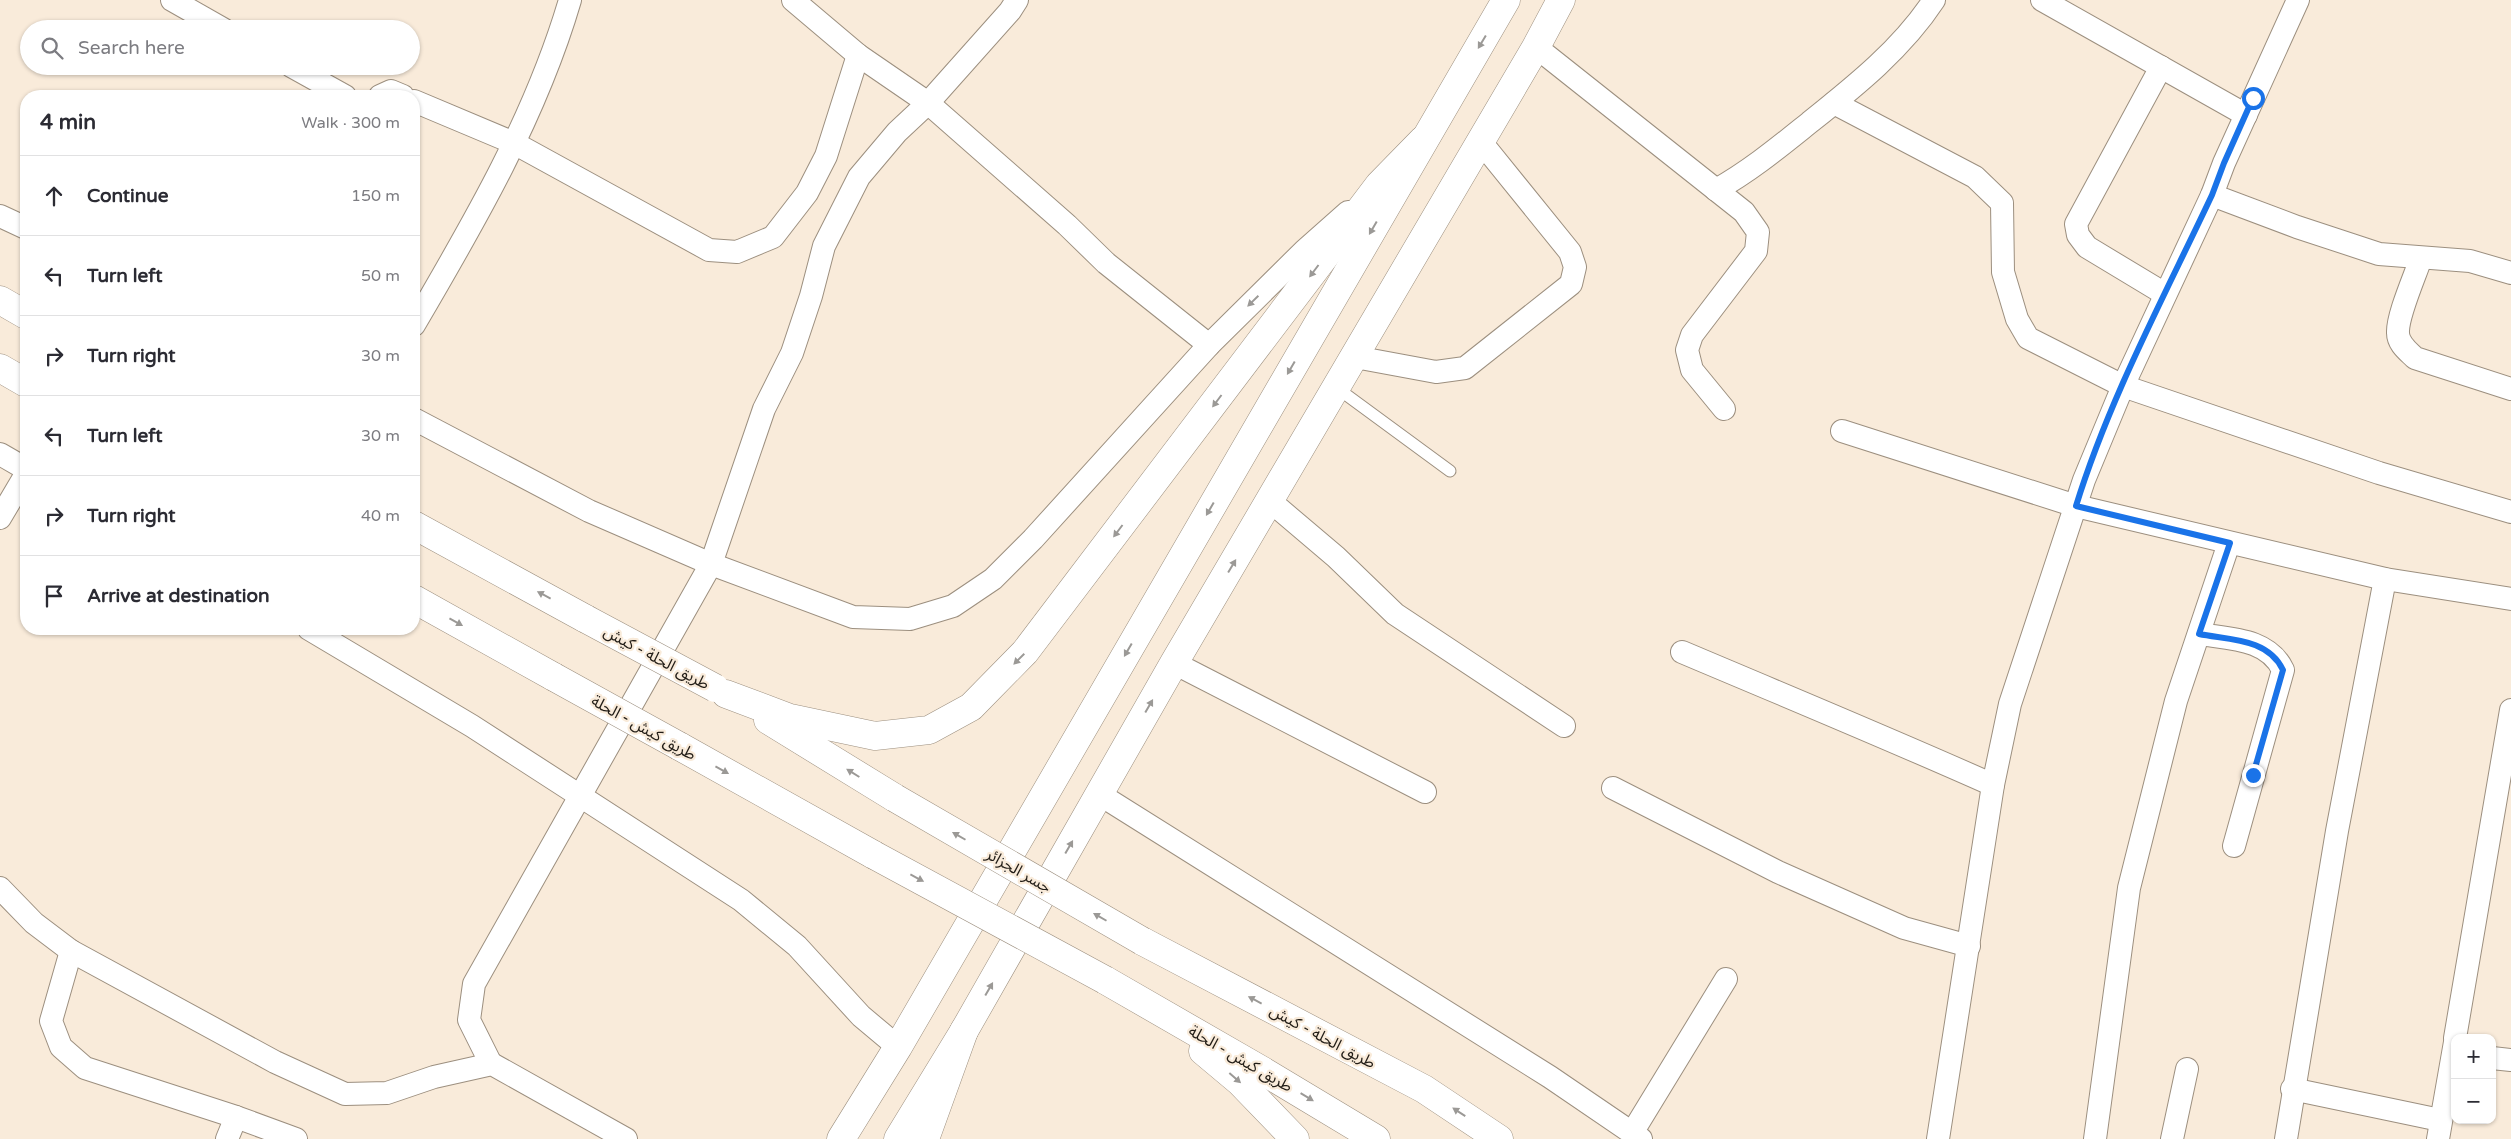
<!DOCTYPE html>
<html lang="en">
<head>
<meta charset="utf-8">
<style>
  :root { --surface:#fff; --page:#f2f2f3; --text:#2b2b33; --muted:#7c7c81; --line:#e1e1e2 }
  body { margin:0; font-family:"Varela Round","Noto Sans Arabic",sans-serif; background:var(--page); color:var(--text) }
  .controls { position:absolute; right:15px; bottom:15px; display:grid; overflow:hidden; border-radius:10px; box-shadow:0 1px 4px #0004 }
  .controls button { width:45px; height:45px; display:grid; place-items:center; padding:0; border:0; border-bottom:1px solid var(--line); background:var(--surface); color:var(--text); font:25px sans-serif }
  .stop { position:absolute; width:15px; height:15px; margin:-11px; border:4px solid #1a73e8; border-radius:50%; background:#fff }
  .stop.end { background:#1a73e8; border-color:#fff; box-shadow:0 1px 5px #0008 }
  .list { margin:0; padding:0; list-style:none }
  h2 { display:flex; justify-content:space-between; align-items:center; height:65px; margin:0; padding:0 20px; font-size:21px }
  h2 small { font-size:16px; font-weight:400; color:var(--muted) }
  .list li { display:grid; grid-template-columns:32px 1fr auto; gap:15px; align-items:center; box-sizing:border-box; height:80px; padding:0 20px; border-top:1px solid var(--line) }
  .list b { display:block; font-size:19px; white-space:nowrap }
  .list em { font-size:16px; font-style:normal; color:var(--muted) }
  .icon { flex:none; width:28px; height:28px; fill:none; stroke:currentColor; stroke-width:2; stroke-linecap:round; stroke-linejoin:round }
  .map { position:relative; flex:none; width:2511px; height:1139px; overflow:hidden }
  .search { position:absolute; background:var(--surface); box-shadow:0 1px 4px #0004; left:20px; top:20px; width:400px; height:55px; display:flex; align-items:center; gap:12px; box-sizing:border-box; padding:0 18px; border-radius:28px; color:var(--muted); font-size:19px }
  .panel { position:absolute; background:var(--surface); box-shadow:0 1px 4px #0004; left:20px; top:90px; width:400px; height:545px; border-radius:20px }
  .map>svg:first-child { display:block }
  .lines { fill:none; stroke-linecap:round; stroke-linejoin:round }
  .lane-casing { stroke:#9c8f7f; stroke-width:13 }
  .street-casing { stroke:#9c8f7f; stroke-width:24 }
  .primary-casing { stroke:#9c8f7f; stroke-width:29 }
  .highway-casing { stroke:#9c8f7f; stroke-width:29 }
  .lane { stroke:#fff; stroke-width:11 }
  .street { stroke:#fff; stroke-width:22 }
  .primary { stroke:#fff; stroke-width:28 }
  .highway { stroke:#fff; stroke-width:28 }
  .highway-bridge-casing { stroke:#9c8f7f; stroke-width:29; stroke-linecap:butt }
  .highway-bridge { stroke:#fff; stroke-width:28 }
  .oneway { fill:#9b9996 }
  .route { stroke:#1a73e8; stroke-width:6 }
  .labels { text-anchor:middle; stroke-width:4.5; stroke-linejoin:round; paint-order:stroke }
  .street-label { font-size:16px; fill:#211c16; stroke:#f9ebda }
</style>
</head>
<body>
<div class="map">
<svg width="2511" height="1139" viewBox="0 0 2511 1139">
  <rect width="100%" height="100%" fill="#f9ebda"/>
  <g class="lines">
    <g class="lane-casing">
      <path id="lane" d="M1337,388L1450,471"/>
    </g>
    <g class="street-casing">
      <g id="street">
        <path d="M172,0L223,29"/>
        <path d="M793,0L858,55L928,103L1067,225L1106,263L1209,345"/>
        <path d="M2042,0L2246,115"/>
        <path d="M1536,47L1744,212L1758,232L1756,251L1692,335L1687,350L1692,370L1724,409"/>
        <path d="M291,66L345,96"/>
        <path d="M2161,67L2076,224L2078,235L2087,247L2165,294"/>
        <path d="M380,96L391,91L403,96"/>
        <path d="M414,101L514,143L709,250L737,252L773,237L807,193L826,156L858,55"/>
        <path d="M1834,103L1975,177L2002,203L2003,272L2017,319L2028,338L2123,386L2379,473L2511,512"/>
        <path d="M1716,190C1750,171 1779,147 1809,123C1854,87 1902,49 1934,0"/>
        <path d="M2212,195L2297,227L2379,254L2470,261L2511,273"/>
        <path d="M0,216L26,228"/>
        <path d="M2421,258C2415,276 2397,316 2398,333C2398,344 2408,351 2415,358L2511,389"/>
        <path d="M414,325C475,221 536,116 570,0"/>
        <path d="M1355,357L1436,372L1465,368L1571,284L1575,267L1570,252L1481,142"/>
        <path d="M414,419L589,511L711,564L853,617L910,619L953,606L993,579L1033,539L1209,345L1304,251L1348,212"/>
        <path d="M1842,431L2076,506L2385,579L2511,599"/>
        <path d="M0,454L26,469"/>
        <path d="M1270,501L1336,557L1395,614L1564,726"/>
        <path d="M0,518L26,474"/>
        <path d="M309,629L472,726L741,900L797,946L861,1016L898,1047"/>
        <path d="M2199,634C2229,639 2268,638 2283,670L2234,846"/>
        <path d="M1682,652C1786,696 1890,739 1993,785"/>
        <path d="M1174,663L1425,792"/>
        <path d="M1613,788L1778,872L1904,928L1969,946"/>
        <path d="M1099,794L1550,1077L1641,1139"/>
        <path d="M0,888L34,923L71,951L275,1062L345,1094L387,1093L434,1077L492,1064L626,1139"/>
        <path d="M71,951L51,1021L61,1047L85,1068L236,1117L296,1139"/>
        <path d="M2455,1038L2511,710"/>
        <path d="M2492,1058L2511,1060"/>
        <path d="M491,1064L469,1020L474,984L711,564L764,409L792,353L811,296L824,246L859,177L897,132L928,103L1010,11L1017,0"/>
        <path d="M2292,1089L2440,1120"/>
        <path d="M1632,1133L1726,979"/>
        <path d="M227,1139L236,1117"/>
        <path d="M1938,1139L1993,785L2010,704L2084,480L2123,386L2212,195L2224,163L2298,0"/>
        <path d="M2095,1139L2129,888L2176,701L2229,543"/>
        <path d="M2172,1139L2187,1069"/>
        <path d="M2286,1139L2337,831L2385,579"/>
        <path d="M2438,1139L2455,1042"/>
      </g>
    </g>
    <g class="primary-casing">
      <g id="primary">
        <path d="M841,1139L898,1047L1506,0"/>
        <path d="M898,1139L964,1031L1174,663L1536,47L1561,0"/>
      </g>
    </g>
    <g class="highway-casing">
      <g id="highway">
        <path d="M0,300L26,315"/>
        <path d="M0,368L26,383"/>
        <path d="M414,525L586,619"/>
        <path d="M414,599L554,677"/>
        <path d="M726,694L790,718L875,736L929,730L971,707L1025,652L1379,185L1423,140"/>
        <path d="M768,720L895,798"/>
        <path d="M679,746L874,855"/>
        <path d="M1142,941L1424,1089L1499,1139"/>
        <path d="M1105,980L1263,1071L1376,1139"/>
        <path d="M1203,1051L1240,1082L1295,1139"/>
        <path d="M925,1139L964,1031"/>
      </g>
    </g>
    <use href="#lane" class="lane"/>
    <use href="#street" class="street"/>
    <use href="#primary" class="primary"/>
    <use href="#highway" class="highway"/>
    <g class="highway-bridge-casing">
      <g id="highway-bridge">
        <path d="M586,619L715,688"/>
        <path d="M554,677L679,746"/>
        <path d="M895,798L1142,941"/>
        <path d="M874,855L1105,980"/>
      </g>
    </g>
    <use href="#highway-bridge" class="highway-bridge"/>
  </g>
  <defs><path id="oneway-solid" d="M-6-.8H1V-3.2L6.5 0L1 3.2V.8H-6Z" transform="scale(1.25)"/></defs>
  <g class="oneway">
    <use href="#oneway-solid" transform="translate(1482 42) rotate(121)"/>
    <use href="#oneway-solid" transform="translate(1373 228) rotate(120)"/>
    <use href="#oneway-solid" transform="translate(1314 271) rotate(127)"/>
    <use href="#oneway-solid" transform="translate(1253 301) rotate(136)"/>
    <use href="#oneway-solid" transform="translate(1291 368) rotate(120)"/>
    <use href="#oneway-solid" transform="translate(1217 401) rotate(127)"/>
    <use href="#oneway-solid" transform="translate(1210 509) rotate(120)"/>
    <use href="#oneway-solid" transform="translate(1118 531) rotate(127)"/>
    <use href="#oneway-solid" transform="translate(1232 566) rotate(-59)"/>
    <use href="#oneway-solid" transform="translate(544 595) rotate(-152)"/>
    <use href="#oneway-solid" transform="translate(456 622) rotate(29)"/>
    <use href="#oneway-solid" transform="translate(1128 650) rotate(120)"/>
    <use href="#oneway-solid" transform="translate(1019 659) rotate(135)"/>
    <use href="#oneway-solid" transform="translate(1149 706) rotate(-60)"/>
    <use href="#oneway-solid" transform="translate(722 770) rotate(29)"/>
    <use href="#oneway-solid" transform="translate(853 773) rotate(-148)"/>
    <use href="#oneway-solid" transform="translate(959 836) rotate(-150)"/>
    <use href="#oneway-solid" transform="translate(1069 847) rotate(-60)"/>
    <use href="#oneway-solid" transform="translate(917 878) rotate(28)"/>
    <use href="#oneway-solid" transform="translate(1100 917) rotate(-150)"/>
    <use href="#oneway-solid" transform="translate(989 989) rotate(-60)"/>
    <use href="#oneway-solid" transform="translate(1255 1000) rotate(-152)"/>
    <use href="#oneway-solid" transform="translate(1235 1078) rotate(41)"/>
    <use href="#oneway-solid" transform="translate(1307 1097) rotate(31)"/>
    <use href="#oneway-solid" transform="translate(1459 1112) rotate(-147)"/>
  </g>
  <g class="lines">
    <path class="route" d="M2253,98L2224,163L2212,195C2164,297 2109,399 2076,506L2230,543L2199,634C2229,640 2268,638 2283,670L2253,775"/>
  </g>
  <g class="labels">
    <g class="street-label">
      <text transform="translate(657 657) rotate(28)" y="6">طريق الحلة - كيش</text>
      <text transform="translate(644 727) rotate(29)" y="6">طريق كيش - الحلة</text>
      <text transform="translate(1019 870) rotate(30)" y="6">جسر الجزائر</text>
      <text transform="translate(1323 1036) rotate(28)" y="6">طريق الحلة - كيش</text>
      <text transform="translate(1241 1058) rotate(30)" y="6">طريق كيش - الحلة</text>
    </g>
  </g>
</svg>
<div class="controls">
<button>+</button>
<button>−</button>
</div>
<div class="stop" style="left:2253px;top:98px"></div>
<div class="stop end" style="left:2253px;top:775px"></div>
<div class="search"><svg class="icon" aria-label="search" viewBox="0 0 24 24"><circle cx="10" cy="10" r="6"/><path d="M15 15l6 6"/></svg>Search here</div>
<section class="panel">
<h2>4 min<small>Walk · 300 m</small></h2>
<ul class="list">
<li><svg class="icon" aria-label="ahead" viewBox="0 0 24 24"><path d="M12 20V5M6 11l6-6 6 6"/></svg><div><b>Continue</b></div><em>150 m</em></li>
<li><svg class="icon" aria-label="left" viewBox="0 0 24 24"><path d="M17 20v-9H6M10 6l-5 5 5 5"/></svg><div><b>Turn left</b></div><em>50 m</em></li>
<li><svg class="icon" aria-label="right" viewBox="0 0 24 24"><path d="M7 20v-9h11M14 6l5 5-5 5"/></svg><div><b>Turn right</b></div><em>30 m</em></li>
<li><svg class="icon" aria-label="left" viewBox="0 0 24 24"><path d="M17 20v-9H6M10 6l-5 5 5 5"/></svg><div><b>Turn left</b></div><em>30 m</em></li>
<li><svg class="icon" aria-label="right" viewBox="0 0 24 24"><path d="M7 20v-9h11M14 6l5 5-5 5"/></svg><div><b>Turn right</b></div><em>40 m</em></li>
<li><svg class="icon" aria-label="arrive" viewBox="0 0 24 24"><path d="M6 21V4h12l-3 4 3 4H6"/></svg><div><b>Arrive at destination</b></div></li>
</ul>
</section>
</div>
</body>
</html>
